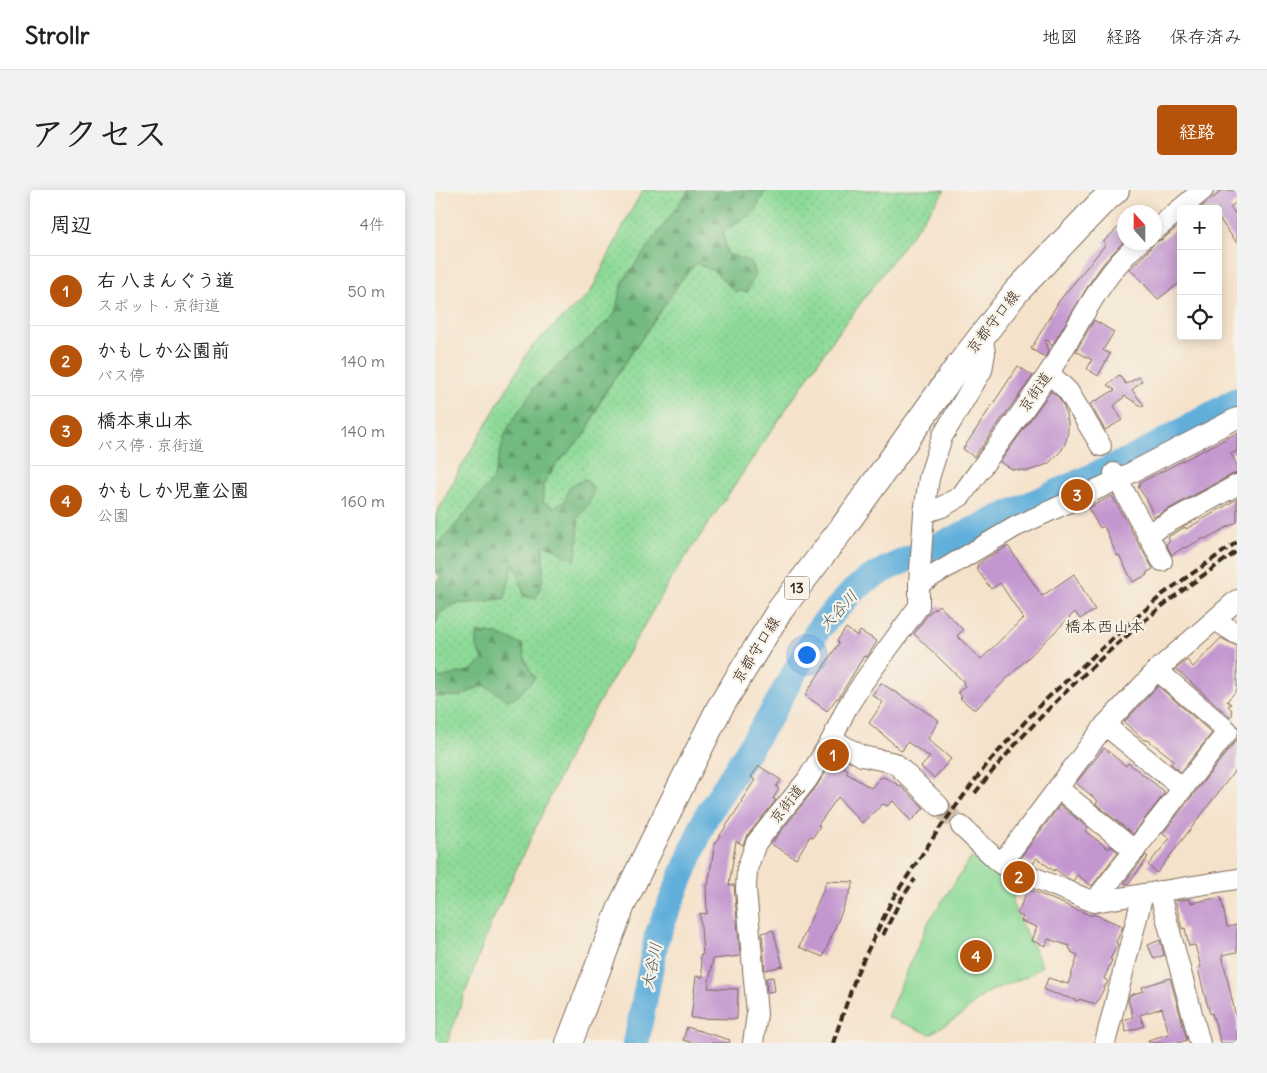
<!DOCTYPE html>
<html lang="ja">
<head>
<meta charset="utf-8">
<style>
  :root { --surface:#fff; --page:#f2f2f2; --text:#222; --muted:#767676; --line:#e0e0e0; --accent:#b45309 }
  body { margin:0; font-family:Delius,"Klee One",sans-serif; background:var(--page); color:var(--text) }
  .controls { position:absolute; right:15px; top:15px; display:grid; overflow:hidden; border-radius:5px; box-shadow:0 2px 12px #0003 }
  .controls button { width:45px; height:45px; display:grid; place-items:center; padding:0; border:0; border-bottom:1px solid var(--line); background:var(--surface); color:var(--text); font:25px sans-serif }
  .compass { position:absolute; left:682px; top:15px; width:45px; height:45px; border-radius:50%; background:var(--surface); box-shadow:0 2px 12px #0003; rotate:339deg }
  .you { position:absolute; left:371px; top:464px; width:18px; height:18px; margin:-12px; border:4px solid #fff; border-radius:50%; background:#1a73e8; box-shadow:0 0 0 8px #1a73e833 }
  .badge { display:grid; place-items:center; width:32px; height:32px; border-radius:50%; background:var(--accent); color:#fff; font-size:16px; font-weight:700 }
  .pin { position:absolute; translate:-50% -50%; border:2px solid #fff; box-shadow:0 1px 5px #0006 }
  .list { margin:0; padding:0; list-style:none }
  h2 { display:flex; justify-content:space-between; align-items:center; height:65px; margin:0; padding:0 20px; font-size:21px }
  h2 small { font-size:16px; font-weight:400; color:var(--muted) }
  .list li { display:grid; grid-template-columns:32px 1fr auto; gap:15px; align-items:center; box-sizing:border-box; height:70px; padding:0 20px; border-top:1px solid var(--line) }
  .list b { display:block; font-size:19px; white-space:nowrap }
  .list p { margin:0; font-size:16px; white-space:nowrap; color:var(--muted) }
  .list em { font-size:16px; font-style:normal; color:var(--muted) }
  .icon { flex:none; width:28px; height:28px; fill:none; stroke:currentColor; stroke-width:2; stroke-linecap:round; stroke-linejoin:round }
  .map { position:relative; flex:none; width:802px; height:853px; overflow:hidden; border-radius:5px }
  header { display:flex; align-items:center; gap:30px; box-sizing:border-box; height:70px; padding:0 25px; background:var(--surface); border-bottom:1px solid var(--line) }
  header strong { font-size:24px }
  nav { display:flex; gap:28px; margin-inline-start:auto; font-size:18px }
  .intro { display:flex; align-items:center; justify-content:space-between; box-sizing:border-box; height:120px; padding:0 30px }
  h1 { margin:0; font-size:35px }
  .button { padding:12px 22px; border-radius:5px; background:var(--accent); color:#fff; font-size:18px; font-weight:700 }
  main { display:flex; gap:30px; padding:0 30px }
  aside { flex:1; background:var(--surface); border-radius:5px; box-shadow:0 2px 12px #0003 }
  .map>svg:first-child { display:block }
  .grass { fill:url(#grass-dots); stroke:#64825b }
  .forest { fill:url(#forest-firs); stroke:#56724f }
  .park { fill:#8dda98; stroke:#64825b }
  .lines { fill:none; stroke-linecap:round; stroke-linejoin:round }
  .river { stroke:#61afdb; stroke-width:26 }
  .building { fill:#c396cf }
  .minor-tunnel { stroke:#d0bda8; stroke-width:20; stroke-dasharray:20 10; stroke-linecap:butt }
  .minor-casing { stroke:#7c6a5a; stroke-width:22 }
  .major-casing { stroke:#7c6a5a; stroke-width:28 }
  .minor { stroke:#fff; stroke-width:20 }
  .major { stroke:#fff; stroke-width:26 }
  .rail { stroke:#3b2a1e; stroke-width:4; stroke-dasharray:8 4; stroke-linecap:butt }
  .labels { text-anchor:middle; stroke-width:4.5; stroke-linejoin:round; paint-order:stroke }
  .shield { fill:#f7f3e8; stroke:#73665b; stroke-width:1 }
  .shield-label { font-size:14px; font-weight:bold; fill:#3b2a1e }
  .street-label { font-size:15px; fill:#3b2a1e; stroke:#f7f3e8 }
  .water-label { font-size:16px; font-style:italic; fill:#485960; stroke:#f7f3e8 }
  .neighbourhood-label { font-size:16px; fill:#3b2a1e; stroke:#f7f3e8 }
</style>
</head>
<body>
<header>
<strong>Strollr</strong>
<nav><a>地図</a><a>経路</a><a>保存済み</a></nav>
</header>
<div class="intro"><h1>アクセス</h1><a class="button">経路</a></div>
<main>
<aside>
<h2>周辺<small>4件</small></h2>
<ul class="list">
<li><span class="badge">1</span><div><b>右 八まんぐう道</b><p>スポット · 京街道</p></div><em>50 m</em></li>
<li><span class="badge">2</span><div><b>かもしか公園前</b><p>バス停</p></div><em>140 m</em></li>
<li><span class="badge">3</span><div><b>橋本東山本</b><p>バス停 · 京街道</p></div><em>140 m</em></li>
<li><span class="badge">4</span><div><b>かもしか児童公園</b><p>公園</p></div><em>160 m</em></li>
</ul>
</aside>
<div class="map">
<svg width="802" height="853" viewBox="0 0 802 853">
  <defs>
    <pattern id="grass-dots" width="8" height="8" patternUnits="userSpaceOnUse" patternTransform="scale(1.25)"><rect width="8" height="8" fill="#8dda98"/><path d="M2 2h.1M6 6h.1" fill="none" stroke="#7bbb83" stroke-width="1.8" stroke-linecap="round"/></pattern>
    <pattern id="forest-firs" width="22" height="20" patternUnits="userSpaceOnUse" patternTransform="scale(1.25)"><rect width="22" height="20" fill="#72ba80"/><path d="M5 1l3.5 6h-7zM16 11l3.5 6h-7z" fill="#5f9768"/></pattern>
  </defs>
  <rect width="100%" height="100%" fill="#f7f3e8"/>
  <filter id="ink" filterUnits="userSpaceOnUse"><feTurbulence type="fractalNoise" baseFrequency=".02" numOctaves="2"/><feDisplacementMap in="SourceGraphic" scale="10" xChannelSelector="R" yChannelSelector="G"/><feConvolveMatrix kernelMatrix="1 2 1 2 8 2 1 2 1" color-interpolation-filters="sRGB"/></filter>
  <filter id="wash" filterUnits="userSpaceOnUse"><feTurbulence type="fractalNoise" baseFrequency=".0096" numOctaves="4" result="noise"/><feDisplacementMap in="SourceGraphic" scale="20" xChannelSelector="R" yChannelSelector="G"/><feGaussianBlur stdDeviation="1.12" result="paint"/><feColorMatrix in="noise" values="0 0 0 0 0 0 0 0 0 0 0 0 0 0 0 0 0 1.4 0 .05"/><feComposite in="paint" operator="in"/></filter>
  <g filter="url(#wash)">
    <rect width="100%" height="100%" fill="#f5e2ca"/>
    <g class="grass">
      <path d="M208,0H254L188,91L180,125L100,197L71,241L59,289L10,348L0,357L1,325L25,279L96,157L155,103L194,24Z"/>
      <path d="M331,0H510L396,153L238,386L139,555L54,738L12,853H0V506H25L49,495L100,488L90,472L87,454L42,457L48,470L38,480L5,488L0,482V436L5,423L19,414L46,412L70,408L77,372L83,384L108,373V354L116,357L140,370L143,350V328L153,315L130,311L119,317L108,312V294L121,275L151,243L168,206L245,92L261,73L279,81L299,101L288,41L318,23Z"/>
    </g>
    <g class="forest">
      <path d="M254,0H331L318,23L288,41L291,63L316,72L320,85L312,102L299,101L279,81L261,73L245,92L168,205L151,243L121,275L108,294V312L119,317L130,311L134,297L150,289L160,298L153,315L143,328V350L140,371L116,357L108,355V389L101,409L89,406L83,384L78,373L70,408L46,412L19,414L5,423L0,436V392L6,387L0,382V357L10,348L58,289L71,241L100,197L179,125L188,91Z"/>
      <path d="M42,442L62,444L87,454L91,472L100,488L83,506L72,510L49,495L25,506H0V482L5,488L37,480L48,470L42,457Z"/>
    </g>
    <path class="park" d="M536,668L583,695L577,712C585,734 598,754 607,776L593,786L558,800L543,809L528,824L495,844L452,827L494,731Z"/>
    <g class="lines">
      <path class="river" d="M201,853L222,746L271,627L338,521L384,438L418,401L432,390L453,378L704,265L802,210"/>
    </g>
    <g id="blocks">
      <g class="building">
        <path d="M783,0L785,2L788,0H802V12L795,17L802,26V53L783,27V19H764L783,4Z"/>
        <path d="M690,31V50L668,74L656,91L617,156L613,150L610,151L613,162L610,167L596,159L624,111L671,54L668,52Z"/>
        <path d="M746,34V92L723,109L695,79L713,61L720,52L728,49Z"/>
        <path d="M659,130L679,142L668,160L675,164L663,186L652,179L657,170L641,161Z"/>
        <path d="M583,176L598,186L539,267L528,259Z"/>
        <path d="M684,185L691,194L704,187L707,191L697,200L709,215L708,217L690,206L679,216L687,230L670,240L655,214L680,200L672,195Z"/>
        <path d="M616,201L624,208L629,217L633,232V242L631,251L627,260L613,274L593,281L577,279L565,272Z"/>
        <path d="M802,243V261L796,264L802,275V283L796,285L719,327L712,310L703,297L705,296L704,293Z"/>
        <path d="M677,306L718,379L711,383L712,385L698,392L684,365L682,366L669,336L665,338L653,318Z"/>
        <path d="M802,309V332L770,349L769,348L750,358L749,357L737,365L731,354L735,351L733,347L750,337L751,339L753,338Z"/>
        <path d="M573,356L607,406L639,384L660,420L645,429L640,422L541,519H538L525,508L527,507L523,502L530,496L528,494L529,492L479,444L494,423L504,415L528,440L522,446L546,469L588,428L565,393L556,399L541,378L543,377L542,375L550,369Z"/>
        <path d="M411,438L422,446L425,441L442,451L432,467L429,466L403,509L402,508L392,521L370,505L404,453L402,451Z"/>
        <path d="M786,448L802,456V500L792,511L796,514L793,516L797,520L796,522L798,524L795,527L741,479L752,470L758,477Z"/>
        <path d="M446,493L504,530L493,549L516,569L499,588L486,577L495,567L472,552L467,561L434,533L448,512L437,505Z"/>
        <path d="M723,496L777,543L746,582L736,574L739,570L713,550H709L689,532Z"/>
        <path d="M802,549V578L722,683L713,675L735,648L728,643Z"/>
        <path d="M669,558L691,576L693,573L729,601V604L698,644L661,614L663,611L641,593Z"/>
        <path d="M398,570L413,580L411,583L436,598L446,587L448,588L449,587L467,597L489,618L476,631L458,611L452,616L448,614L427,633L403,607L383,635L385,636L378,647L375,646L361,669L336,654L381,597Z"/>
        <path d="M324,576L346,590L341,597L344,599L338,609L341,610L312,646L308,655L301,651L294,695H299L305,766L278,769L273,798L303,799L302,829L256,828L261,786L268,787L265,765L268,764L265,723L272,724L271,695H273L280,653L307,612L306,611L320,590L316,587Z"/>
        <path d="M625,615L653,638L650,641L674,659L676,656L683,662L657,696L642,685L638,691L632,688L620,679L619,681L602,668L598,674L585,668Z"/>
        <path d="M711,665L713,667L694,694L689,693Z"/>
        <path d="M392,691L419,692L388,767L364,757Z"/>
        <path d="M593,699L657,726L658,724L688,736L681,753L683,754L675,769L677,770L669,789L673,791L661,814L644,809L643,811L609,800L613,788L633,794L643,765L636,762L637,760L634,759L635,756L613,749L611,756L597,751L602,737L586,731L588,727L582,724Z"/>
        <path d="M786,707L792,737L802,735V762L787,765L802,832V853H786L777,823L775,824L767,795L763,778L766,777L760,755L754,756L750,738L747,739L740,711L754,709L755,713Z"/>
        <path d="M338,740L348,776L330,780L327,743Z"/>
        <path d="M725,750L729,765L719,769L713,755Z"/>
        <path d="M338,787L340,801L332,802L331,788Z"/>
        <path d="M735,788L752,850L743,853H714L713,850L734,844L727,818L705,825L709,836L691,842L688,830L698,827L693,810L695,805L708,801L707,797Z"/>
        <path d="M252,837L295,850L294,853H258L248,850Z"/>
      </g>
    </g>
  </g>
  <g filter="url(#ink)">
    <use href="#blocks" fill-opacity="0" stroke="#7c6a5a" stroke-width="1"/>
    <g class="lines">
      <path class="minor-tunnel" d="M504,616L526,636"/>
      <g class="minor-casing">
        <g id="minor">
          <path d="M720,40L768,0"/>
          <path d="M614,183L633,201L666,256"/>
          <path d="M679,283L727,371"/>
          <path d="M489,323L494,288L507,247L547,180L550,163L547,145"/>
          <path d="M712,344L802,295"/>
          <path d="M484,394L580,337L682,290L802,228"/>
          <path d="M780,430L802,444"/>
          <path d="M722,480L802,410"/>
          <path d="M670,535L747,598"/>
          <path d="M397,549L427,566L460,573L504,616"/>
          <path d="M623,598L700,661"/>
          <path d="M526,636L566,674L659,712L802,689"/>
          <path d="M566,674L670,535L722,480L793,541L659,712"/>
          <path d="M724,701L765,853"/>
          <path d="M318,853L322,824L311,699L312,679L321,653L372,590L397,549L411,519L429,491L484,416V394L489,323L507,317L526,306C555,265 586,225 613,184C643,139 663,88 705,52"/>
          <path d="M670,853L708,704"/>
        </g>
      </g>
      <g class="major-casing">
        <path id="major" d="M134,853L187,715L216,656L284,519L345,420L409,336L523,177L581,102L665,14L681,0"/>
      </g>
      <use href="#minor" class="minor"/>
      <use href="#major" class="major"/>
      <g class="rail">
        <path d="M540,603C595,532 662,469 731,413C754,395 779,378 802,361"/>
        <path d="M448,745L465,711L480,689"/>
        <path d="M398,853L422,783L458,708L504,639L553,573L606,514L665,460L728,404L802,352"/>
      </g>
    </g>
  </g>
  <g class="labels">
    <rect class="shield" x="349.5" y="386.5" width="25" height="23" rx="4"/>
    <g class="shield-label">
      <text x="362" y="403">13</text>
    </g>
    <g class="street-label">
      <text transform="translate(558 132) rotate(-52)" y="5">京都守口線</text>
      <text transform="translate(600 202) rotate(-55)" y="5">京街道</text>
      <text transform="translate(321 460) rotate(-58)" y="5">京都守口線</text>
      <text transform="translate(352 614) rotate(-52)" y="5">京街道</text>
    </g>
    <g class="water-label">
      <text transform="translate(403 420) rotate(-47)" y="6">大谷川</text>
      <text transform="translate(216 776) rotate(-79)" y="6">大谷川</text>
    </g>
    <g class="neighbourhood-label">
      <text x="670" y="442">橋本西山本</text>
    </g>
  </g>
</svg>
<div class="controls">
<button>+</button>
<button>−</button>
<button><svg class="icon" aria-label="locate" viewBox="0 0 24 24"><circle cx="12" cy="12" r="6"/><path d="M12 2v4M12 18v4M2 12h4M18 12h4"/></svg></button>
</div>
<svg class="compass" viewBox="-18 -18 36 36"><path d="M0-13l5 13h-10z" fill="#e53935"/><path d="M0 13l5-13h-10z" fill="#767676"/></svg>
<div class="you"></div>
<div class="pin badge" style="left:398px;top:565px">1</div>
<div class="pin badge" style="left:584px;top:687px">2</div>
<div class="pin badge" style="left:642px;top:305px">3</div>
<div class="pin badge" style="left:541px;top:766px">4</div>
</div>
</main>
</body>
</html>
